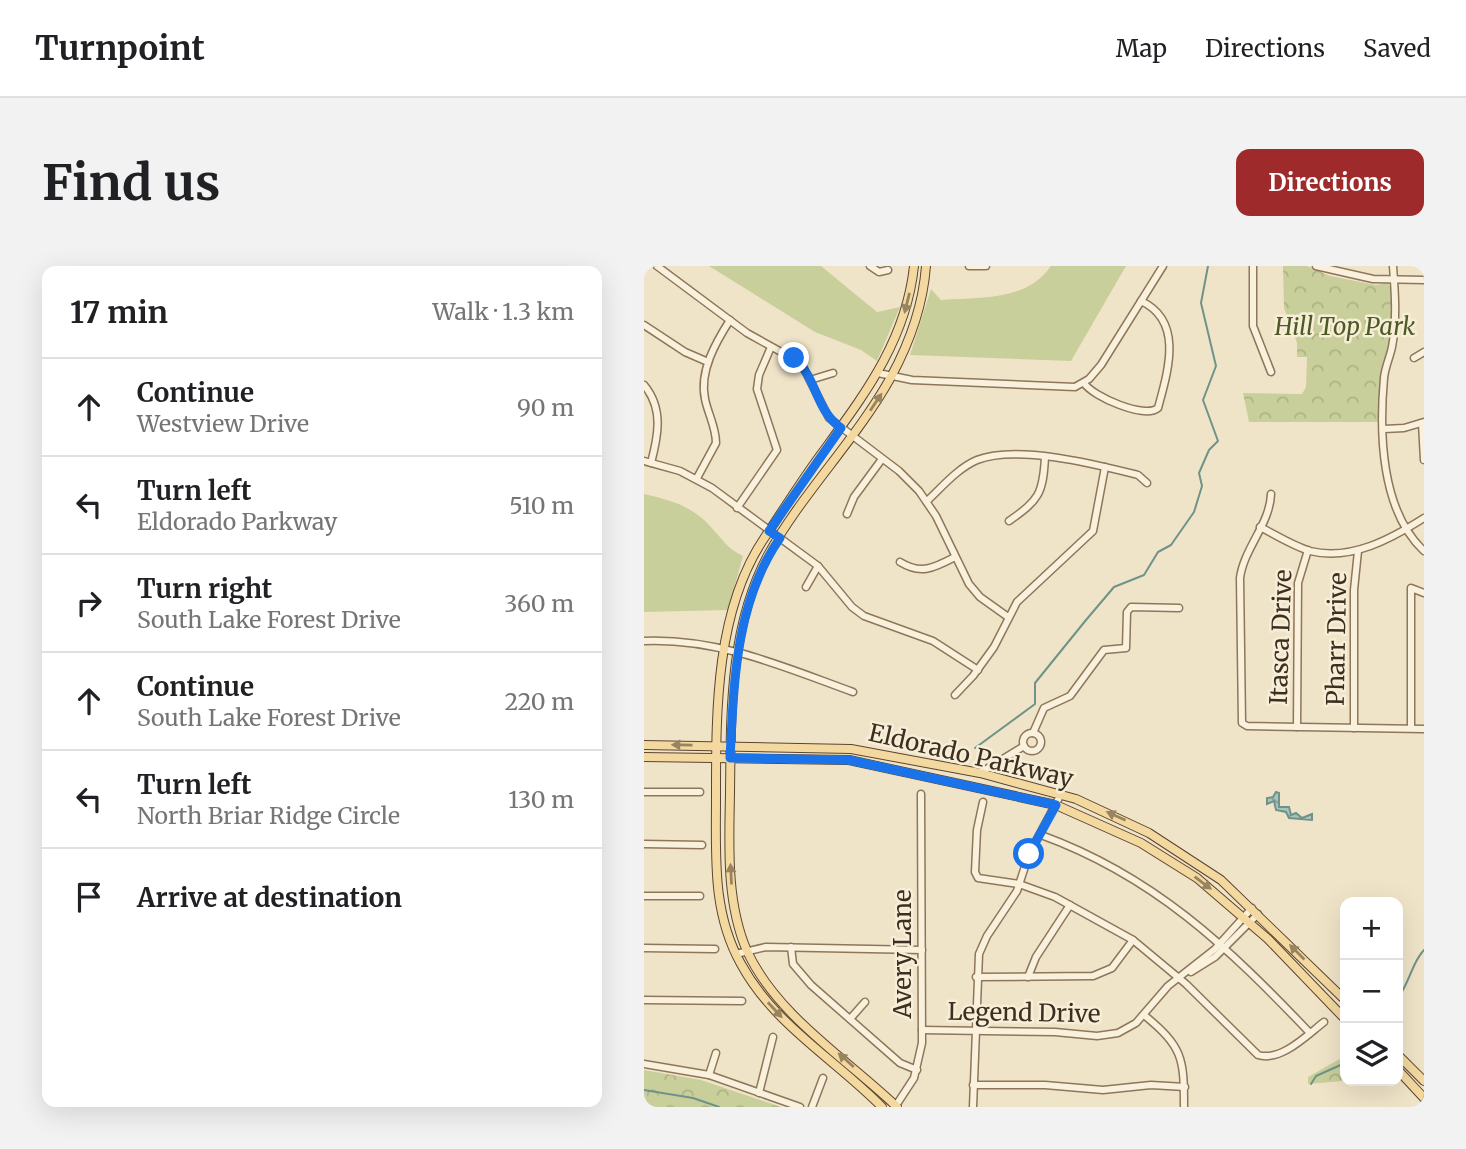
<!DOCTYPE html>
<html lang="en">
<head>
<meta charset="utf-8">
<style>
  :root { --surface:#fff; --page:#f2f2f2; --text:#202124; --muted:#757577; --line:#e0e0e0; --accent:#9e2a2b }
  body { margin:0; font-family:Merriweather,serif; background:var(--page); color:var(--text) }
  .controls { position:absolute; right:21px; bottom:21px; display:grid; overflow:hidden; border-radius:14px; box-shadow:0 7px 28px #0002 }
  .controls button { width:63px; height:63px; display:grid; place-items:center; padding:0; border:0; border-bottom:2px solid var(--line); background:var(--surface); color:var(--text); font:35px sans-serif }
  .stop { position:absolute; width:21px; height:21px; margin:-16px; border:5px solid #1a73e8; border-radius:50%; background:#fff }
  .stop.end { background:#1a73e8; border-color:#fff; box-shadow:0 2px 7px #0008 }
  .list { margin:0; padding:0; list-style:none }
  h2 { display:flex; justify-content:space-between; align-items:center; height:91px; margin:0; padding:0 28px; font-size:30px }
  h2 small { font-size:23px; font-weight:400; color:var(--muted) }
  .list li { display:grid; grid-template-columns:46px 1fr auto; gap:21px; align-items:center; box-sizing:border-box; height:98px; padding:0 28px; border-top:2px solid var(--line) }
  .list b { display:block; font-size:26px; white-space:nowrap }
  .list p { margin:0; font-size:23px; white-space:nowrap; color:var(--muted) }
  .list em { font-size:23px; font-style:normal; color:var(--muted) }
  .icon { flex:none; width:38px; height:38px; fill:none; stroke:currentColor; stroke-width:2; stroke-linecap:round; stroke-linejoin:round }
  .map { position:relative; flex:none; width:780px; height:841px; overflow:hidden; border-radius:14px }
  header { display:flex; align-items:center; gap:42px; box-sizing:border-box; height:98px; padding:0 35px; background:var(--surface); border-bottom:2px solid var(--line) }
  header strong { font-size:33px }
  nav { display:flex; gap:38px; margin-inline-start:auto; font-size:24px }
  .intro { display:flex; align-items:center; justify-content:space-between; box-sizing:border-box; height:168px; padding:0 42px }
  h1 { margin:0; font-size:49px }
  .button { padding:18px 32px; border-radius:14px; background:var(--accent); color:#fff; font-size:24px; font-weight:700 }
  main { display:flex; gap:42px; padding:0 42px }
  aside { flex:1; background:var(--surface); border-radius:14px; box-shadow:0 7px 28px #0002 }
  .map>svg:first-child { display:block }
  .grass { fill:#c9cf9b }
  .park { fill:url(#park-crowns) }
  .water { fill:url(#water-waves); stroke:#6f938a; stroke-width:2 }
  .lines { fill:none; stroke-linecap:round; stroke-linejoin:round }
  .stream { stroke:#6f938a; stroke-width:2 }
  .minor-casing { stroke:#8d765c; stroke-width:9 }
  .major-casing { stroke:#5b4430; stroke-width:10 }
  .minor { stroke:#faf1dc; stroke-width:6 }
  .major { stroke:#f3d9a0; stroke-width:8 }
  .oneway { fill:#988460 }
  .route { stroke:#1a73e8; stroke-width:9 }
  .labels { text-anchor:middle; stroke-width:5; stroke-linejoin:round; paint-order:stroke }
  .park-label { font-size:24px; font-style:italic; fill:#4d5a26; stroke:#f7eed8 }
  .street-label { font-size:24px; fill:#3d2e20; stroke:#f7eed8 }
</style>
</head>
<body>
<header>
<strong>Turnpoint</strong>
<nav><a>Map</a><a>Directions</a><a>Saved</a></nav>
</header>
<div class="intro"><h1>Find us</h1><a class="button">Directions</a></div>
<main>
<aside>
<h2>17 min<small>Walk · 1.3 km</small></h2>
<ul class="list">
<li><svg class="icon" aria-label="ahead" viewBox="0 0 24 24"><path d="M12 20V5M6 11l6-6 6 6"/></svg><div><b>Continue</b><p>Westview Drive</p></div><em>90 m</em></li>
<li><svg class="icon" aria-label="left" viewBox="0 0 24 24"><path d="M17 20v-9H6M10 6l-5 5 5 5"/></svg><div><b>Turn left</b><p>Eldorado Parkway</p></div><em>510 m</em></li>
<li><svg class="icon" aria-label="right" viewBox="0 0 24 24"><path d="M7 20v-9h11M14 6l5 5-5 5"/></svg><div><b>Turn right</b><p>South Lake Forest Drive</p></div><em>360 m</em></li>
<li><svg class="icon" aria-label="ahead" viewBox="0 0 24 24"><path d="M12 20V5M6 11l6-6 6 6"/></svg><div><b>Continue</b><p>South Lake Forest Drive</p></div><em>220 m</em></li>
<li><svg class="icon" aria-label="left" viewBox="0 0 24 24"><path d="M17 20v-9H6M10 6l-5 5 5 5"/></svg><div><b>Turn left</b><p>North Briar Ridge Circle</p></div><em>130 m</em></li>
<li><svg class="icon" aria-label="arrive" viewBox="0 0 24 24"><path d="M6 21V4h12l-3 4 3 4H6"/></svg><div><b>Arrive at destination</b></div></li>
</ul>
</aside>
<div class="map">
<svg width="780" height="841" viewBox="0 0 780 841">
  <defs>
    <pattern id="park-crowns" width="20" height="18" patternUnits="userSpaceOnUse" patternTransform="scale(1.75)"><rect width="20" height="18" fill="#c9cf9b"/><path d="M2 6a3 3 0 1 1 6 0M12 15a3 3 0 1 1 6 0" fill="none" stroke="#aeb285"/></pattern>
    <pattern id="water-waves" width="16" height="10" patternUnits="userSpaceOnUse" patternTransform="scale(1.75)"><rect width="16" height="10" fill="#a9c4bc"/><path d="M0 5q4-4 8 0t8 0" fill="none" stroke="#8ba098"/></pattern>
  </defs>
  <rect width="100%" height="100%" fill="#f0e4c8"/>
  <g class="grass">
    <path d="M65,0H177L233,46L256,41L233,95L217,84L171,66Z"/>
    <path d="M407,0H482L427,95L266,89L287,23L297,34C335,31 382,36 407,0Z"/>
    <path d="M0,228C27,234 48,240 67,261C78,273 84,283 99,290L84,344L0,346Z"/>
  </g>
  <g class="park">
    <path d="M639,0H663L686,10L732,19L744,17L748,24L747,73L736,113L737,156H605L599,127L658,128L662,121L663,91H653V77L640,42Z"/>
    <path d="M701,790V812L698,815L664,818V811Z"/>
    <path d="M0,804L57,814L137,841H0Z"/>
  </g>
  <path class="water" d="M632,526L635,527V541H645L647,549L652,547L658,552L668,548V554L645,552L642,546L632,544L630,535L623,538V532L629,531Z"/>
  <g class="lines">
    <g class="stream">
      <path d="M331,482L391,438V417L442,354L470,321L500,309L514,286L527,279L550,246L558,220L555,207L565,184L574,175L559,134L572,100L557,37L564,0"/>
      <path d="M754,732C766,716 768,696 780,684"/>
      <path d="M667,818L672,810L701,797"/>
      <path d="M0,824L49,832L75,841"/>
    </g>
    <g class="minor-casing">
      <g id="minor">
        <path d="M13,0L103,67L157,97L185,152L255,205L275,225L292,250L325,318L336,331L364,351"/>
        <path d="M226,0L235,6L244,4"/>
        <path d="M325,0H342"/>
        <path d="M609,0V60L627,106"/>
        <path d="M672,0L729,13L780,14"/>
        <path d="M749,0C751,26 753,55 748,81C746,91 741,101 740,112C735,167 737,245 780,285"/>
        <path d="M0,59L41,86L64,96"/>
        <path d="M770,92L780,86"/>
        <path d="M234,107L268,114L431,121L445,113L457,99L519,0"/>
        <path d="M166,114L189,107"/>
        <path d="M440,117C449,131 501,153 514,142C524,105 540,55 497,35"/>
        <path d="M0,119C20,143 14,170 7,197"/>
        <path d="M778,157L780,194"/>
        <path d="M740,163L760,162L780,156"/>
        <path d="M0,195L36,205L68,222L174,300L208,341L220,350L289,375L334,404"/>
        <path d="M53,212L72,177C72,161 64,148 61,133C55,105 72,76 86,54"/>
        <path d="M627,228C626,258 600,282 596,312L598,457L603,460L780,463"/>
        <path d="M283,235C298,221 314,202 333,194C373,178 454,199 494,209L503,217"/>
        <path d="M93,242L133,184L113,123L115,109L127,81"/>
        <path d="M203,248L210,231L238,193"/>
        <path d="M365,255C395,234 399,228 401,191"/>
        <path d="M616,261C632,269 649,280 666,285C707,295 747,273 780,252"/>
        <path d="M256,296C277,309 290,302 311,291"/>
        <path d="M162,321L174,300"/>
        <path d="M0,375C75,372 140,401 209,426"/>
        <path d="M311,429L329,410L350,381L373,336L449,265L461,201"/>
        <path d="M653,461L654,317L664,284"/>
        <path d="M710,462V324L714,285"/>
        <path d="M767,462V322L780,327"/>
        <circle cx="388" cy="476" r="9"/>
        <path d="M389,467L400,442L426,430L460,384L482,382L483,346L487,341L535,342"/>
        <path d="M336,507L380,480"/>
        <path d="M0,526H56"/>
        <path d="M339,536L333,564L331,606L334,612L375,618L411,631L489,674L542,718L614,789C637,796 663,769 680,756"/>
        <path d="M397,569C510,610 584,681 666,767"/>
        <path d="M0,578L58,579"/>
        <path d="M0,630H56"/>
        <path d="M147,681L149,698L167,719L256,797L273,804"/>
        <path d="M0,682L71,683"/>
        <path d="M92,688L122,681L278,684"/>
        <path d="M547,706L571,691L614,648"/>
        <path d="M332,711L449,710L468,702L489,674"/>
        <path d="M384,711L392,691L426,639"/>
        <path d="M0,734L98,735"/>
        <path d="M500,749C539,781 540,792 540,841"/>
        <path d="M206,753L221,736"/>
        <path d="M278,764L411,766L453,770L474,767L492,757L524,720L571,683L608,642"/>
        <path d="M0,798L65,809L156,841"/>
        <path d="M65,809L72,787"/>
        <path d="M329,819H401L459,824L507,819L541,821"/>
        <path d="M115,827L129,771"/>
        <path d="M168,841L179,812"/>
        <path d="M251,841L270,812L278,777L277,528"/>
        <path d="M329,841L335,688L343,670L373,625L385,588L417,528"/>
      </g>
    </g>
    <g class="major-casing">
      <g id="major">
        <path d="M0,479L207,483L336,507L432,533L505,567L577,614L701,734"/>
        <path d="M0,491L205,494L412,539L497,577L553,612L624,673L701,753"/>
        <path d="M754,789L780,815"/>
        <path d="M754,804L780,832"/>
        <path d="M238,841C191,793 130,759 97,698C68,647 72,590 72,533C72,447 71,344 121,271C140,243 158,214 178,187C220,129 262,75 270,0"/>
        <path d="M253,841C203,793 133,750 103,685C82,637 85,579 86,528C87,448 85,362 124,289C159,226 212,174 247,111C266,76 279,40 282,0"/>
      </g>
    </g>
    <use href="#minor" class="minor"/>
    <use href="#major" class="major"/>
  </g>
  <defs><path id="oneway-solid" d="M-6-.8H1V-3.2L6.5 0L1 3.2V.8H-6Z" transform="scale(1.75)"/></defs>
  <g class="oneway">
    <use href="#oneway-solid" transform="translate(263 37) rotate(104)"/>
    <use href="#oneway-solid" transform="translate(232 136) rotate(-56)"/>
    <use href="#oneway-solid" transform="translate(38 479) rotate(-179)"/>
    <use href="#oneway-solid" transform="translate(472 550) rotate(-156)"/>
    <use href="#oneway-solid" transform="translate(87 608) rotate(-93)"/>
    <use href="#oneway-solid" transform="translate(559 617) rotate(37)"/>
    <use href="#oneway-solid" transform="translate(653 686) rotate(-135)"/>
    <use href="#oneway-solid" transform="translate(131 744) rotate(47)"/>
    <use href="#oneway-solid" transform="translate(202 794) rotate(-138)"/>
  </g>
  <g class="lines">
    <path class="route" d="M150,92C173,111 171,144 197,162L125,265L136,272C91,337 90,417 86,492L205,494L412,539L385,588"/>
  </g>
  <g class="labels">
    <g class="park-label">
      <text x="701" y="69">Hill Top Park</text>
    </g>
    <g class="street-label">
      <text transform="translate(637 371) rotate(-88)" y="8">Itasca Drive</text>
      <text transform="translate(693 373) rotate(-89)" y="8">Pharr Drive</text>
      <text transform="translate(327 490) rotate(13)" y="8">Eldorado Parkway</text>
      <text transform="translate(259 688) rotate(-90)" y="8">Avery Lane</text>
      <text transform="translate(380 747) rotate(1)" y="8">Legend Drive</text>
    </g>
  </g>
</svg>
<div class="controls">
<button>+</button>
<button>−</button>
<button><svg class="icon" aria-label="layers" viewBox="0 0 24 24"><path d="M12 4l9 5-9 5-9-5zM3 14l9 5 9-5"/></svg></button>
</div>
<div class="stop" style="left:385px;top:588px"></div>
<div class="stop end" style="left:150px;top:92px"></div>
</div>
</main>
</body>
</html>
